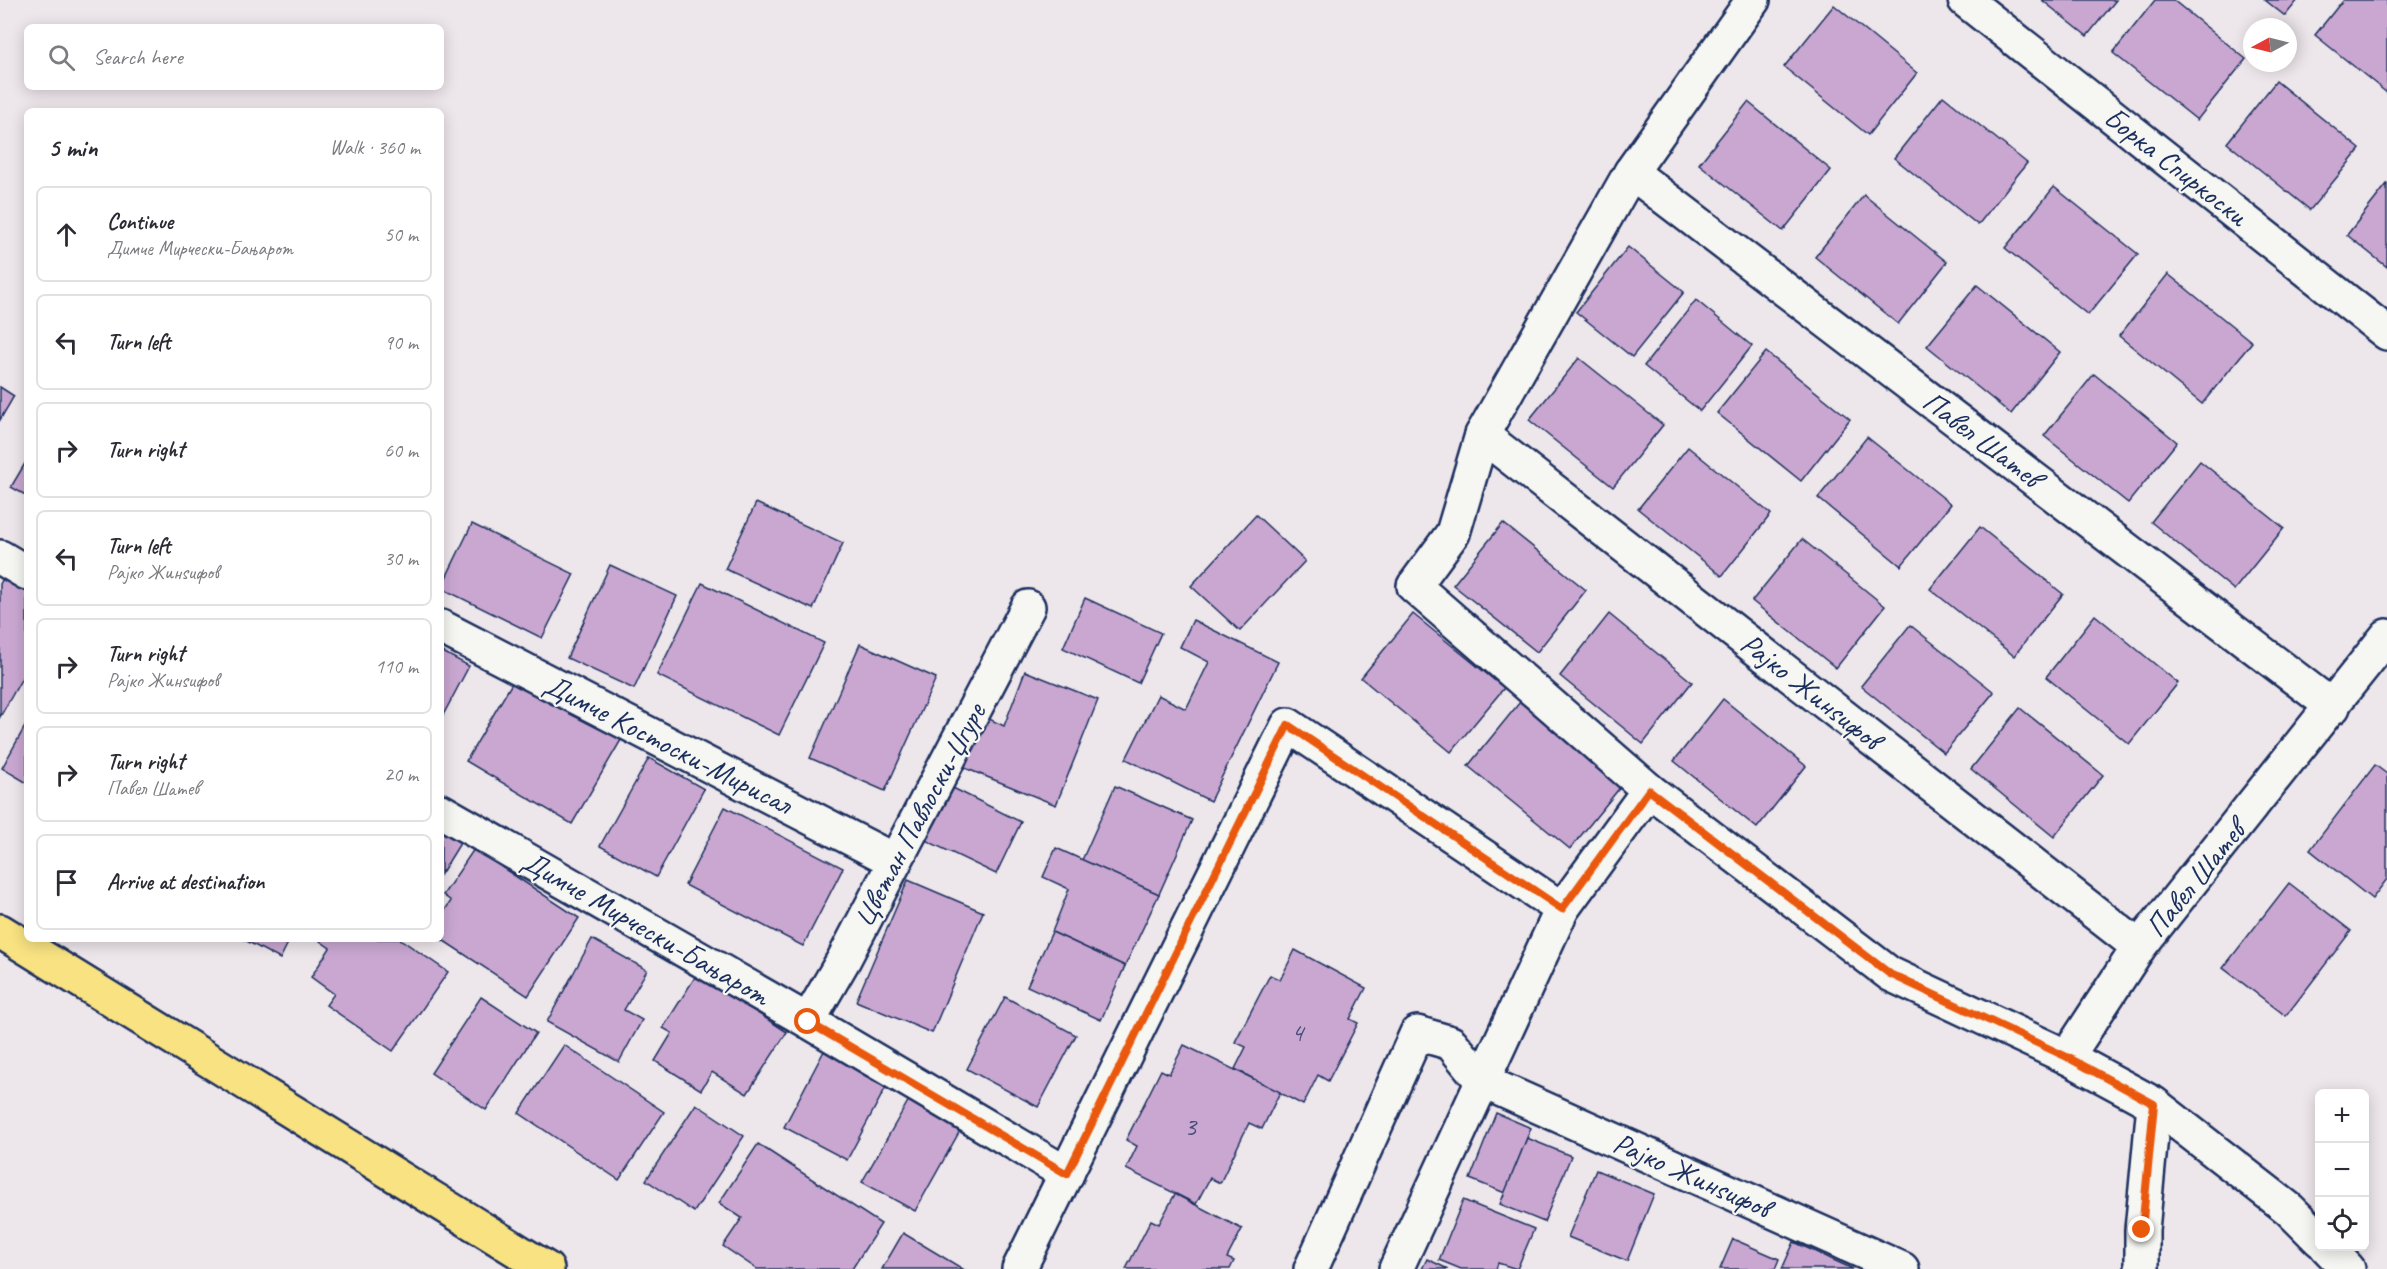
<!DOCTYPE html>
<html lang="en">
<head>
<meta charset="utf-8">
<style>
  :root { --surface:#fff; --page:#f2f2f3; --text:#2b2b33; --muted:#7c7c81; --line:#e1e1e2 }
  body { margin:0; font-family:Caveat,sans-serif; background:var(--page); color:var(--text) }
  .controls { position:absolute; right:18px; bottom:18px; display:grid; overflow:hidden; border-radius:9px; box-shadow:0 3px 15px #0003 }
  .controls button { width:54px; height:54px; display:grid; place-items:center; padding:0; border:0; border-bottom:2px solid var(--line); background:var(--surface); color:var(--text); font:30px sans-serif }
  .compass { position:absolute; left:2243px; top:18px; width:54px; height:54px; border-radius:50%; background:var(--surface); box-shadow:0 3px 15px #0003; rotate:263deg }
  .stop { position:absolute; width:18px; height:18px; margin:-14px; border:4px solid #ea580c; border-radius:50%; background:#fff }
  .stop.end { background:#ea580c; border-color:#fff; box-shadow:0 2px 6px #0008 }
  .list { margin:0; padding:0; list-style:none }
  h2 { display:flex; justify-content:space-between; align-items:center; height:78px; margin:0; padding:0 24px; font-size:26px }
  h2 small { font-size:20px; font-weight:400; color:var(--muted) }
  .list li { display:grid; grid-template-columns:39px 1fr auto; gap:18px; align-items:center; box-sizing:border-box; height:96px; margin:0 12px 12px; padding:0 12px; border:2px solid var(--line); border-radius:9px }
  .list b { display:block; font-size:22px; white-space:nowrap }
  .list p { margin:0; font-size:20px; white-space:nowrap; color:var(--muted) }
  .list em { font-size:20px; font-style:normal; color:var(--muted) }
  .icon { flex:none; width:33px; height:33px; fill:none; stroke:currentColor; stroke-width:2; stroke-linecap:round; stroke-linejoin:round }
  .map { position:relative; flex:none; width:2387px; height:1269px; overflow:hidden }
  .search { position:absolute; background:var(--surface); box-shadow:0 3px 15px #0003; left:24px; top:24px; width:420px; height:66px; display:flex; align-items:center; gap:15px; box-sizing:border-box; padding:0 21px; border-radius:9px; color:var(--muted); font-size:22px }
  .panel { position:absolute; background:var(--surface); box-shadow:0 3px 15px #0003; left:24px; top:108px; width:420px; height:834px; border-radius:9px }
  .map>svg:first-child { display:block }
  .building { fill:#c9a7d1; stroke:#1b2f5e; stroke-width:1.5 }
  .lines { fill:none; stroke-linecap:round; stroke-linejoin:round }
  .minor-casing { stroke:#1b2f5e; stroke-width:38 }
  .major-casing { stroke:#1b2f5e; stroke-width:38 }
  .minor { stroke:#f6f6f2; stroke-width:33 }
  .major { stroke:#f8e281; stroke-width:33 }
  .route { stroke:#ea580c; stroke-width:8 }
  .labels { text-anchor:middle; stroke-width:4.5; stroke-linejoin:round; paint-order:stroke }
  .number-label { font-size:27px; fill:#464d7b }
  .street-label { font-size:30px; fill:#1b2f5e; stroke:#f6f6f2 }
</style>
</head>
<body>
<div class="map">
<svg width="2387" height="1269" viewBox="0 0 2387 1269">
  <rect width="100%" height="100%" fill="#ede6eb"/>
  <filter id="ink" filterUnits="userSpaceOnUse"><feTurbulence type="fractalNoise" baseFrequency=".0167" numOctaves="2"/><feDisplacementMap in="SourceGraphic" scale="12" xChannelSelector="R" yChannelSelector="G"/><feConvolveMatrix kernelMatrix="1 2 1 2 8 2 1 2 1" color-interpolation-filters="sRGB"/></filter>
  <g filter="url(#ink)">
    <g class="building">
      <path d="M2042,0H2116L2087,36Z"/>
      <path d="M2155,0H2173L2246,59L2197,120L2113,53Z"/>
      <path d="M2265,0H2298L2285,16Z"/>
      <path d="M2343,0H2387V93L2315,35Z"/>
      <path d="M1834,5L1917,73L1868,135L1784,67Z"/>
      <path d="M2276,81L2360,149L2310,210L2227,143Z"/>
      <path d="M1943,96L2027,163L1978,225L1894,158Z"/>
      <path d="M1748,102L1831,170L1783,231L1699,164Z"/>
      <path d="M2387,184V267L2347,235Z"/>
      <path d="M2054,187L2138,254L2088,315L2005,248Z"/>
      <path d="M1864,195L1947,262L1898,324L1815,257Z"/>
      <path d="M1628,247L1684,292L1632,357L1576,312Z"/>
      <path d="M2168,274L2252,342L2202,404L2119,336Z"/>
      <path d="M1977,285L2060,352L2011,414L1927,346Z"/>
      <path d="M1696,300L1752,346L1700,411L1644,366Z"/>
      <path d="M1766,352L1850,419L1801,481L1717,413Z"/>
      <path d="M1579,358L1663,425L1613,487L1529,420Z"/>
      <path d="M2094,374L2177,442L2128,503L2044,436Z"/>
      <path d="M0,387L14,396L0,420Z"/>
      <path d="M1867,437L1951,504L1901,566L1818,498Z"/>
      <path d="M1688,447L1771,514L1722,576L1638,509Z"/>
      <path d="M27,460V496L11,487Z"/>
      <path d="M2200,461L2284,528L2234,590L2151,522Z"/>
      <path d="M756,503L843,543L813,609L725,569Z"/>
      <path d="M1256,515L1305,561L1240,631L1191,586Z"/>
      <path d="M1503,523L1586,590L1537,652L1453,585Z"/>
      <path d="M472,524L574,574L542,638L441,588Z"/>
      <path d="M1980,527L2063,594L2014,656L1930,589Z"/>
      <path d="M1802,539L1885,606L1836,668L1752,601Z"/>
      <path d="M610,565L677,596L634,689L567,658Z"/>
      <path d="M5,575L27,588V669L0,717V584Z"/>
      <path d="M702,583L824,643L779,735L657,675Z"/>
      <path d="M1085,598L1161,633L1138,683L1063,648Z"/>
      <path d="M1413,614L1504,688L1451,752L1361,678Z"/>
      <path d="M1609,614L1692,682L1643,744L1560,676Z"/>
      <path d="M2095,615L2178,683L2129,744L2046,677Z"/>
      <path d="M1193,620L1278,662L1210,801L1126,759L1158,695L1186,709L1209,662L1180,647Z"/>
      <path d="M1910,625L1994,692L1944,753L1861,686Z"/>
      <path d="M860,644L936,678L885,791L810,758Z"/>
      <path d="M441,651L469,666L441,719Z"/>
      <path d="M1025,671L1098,700L1056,805L965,768L985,717L1004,726Z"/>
      <path d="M515,678L621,740L572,824L466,761Z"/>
      <path d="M1723,699L1806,766L1757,828L1674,761Z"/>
      <path d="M1520,702L1622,785L1570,849L1468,766Z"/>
      <path d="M2020,708L2103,775L2054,837L1971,769Z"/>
      <path d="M27,723V783L2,768Z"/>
      <path d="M649,758L704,789L656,877L600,846Z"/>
      <path d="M2375,765L2387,774V879L2372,899L2310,850Z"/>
      <path d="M949,786L1021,822L996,874L923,839Z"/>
      <path d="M1115,786L1192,820L1159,894L1082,860Z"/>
      <path d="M725,807L843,868L803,946L685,885Z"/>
      <path d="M441,816L467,832L441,874Z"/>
      <path d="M1056,848L1159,894L1125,966L1052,932L1069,889L1043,877Z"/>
      <path d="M474,849L579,918L528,996L441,939V916L451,901L443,895Z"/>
      <path d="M908,880L983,912L932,1033L856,1001Z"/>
      <path d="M2289,883L2351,931L2286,1016L2223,968Z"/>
      <path d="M1052,932L1125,966L1101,1020L1027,986Z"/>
      <path d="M243,939H290L280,959Z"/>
      <path d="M321,939H400L448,972L393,1051L326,1005L334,994L311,977L330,948L320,941Z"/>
      <path d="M592,939L647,970L624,1010L642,1020L619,1062L547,1022Z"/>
      <path d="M1295,950L1366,988L1350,1019L1358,1023L1328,1081L1318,1075L1303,1105L1235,1069L1246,1047L1235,1042L1270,975L1280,980Z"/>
      <path d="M697,974L787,1032L747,1094L712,1072L701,1090L655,1061L672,1033L663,1028Z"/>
      <path d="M481,997L536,1033L486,1110L431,1073Z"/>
      <path d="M1005,997L1076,1035L1038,1107L967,1069Z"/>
      <path d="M564,1045L664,1112L619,1180L519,1113Z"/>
      <path d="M1184,1045L1280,1092L1262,1129L1249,1123L1220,1183L1210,1178L1196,1204L1126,1169L1137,1146L1126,1140L1161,1070L1169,1074Z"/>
      <path d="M824,1051L887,1085L847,1160L784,1127Z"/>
      <path d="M910,1098L962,1127L915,1211L862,1182Z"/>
      <path d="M696,1104L744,1136L694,1212L646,1180Z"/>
      <path d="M1496,1113L1531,1128L1505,1193L1470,1179Z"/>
      <path d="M1527,1138L1571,1156L1544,1222L1500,1204Z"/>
      <path d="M758,1144L881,1224L852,1269H757L723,1246L742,1218L719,1203Z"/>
      <path d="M1596,1170L1654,1194L1627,1261L1568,1237Z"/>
      <path d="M1175,1194L1242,1229L1227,1258L1234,1261L1230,1269H1126L1151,1220L1159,1224Z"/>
      <path d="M1463,1200L1534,1229L1517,1269L1498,1263L1496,1269H1461L1439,1260Z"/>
      <path d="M903,1233L963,1269H882Z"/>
      <path d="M1733,1239L1779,1259L1775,1269H1720Z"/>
      <path d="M1794,1242L1853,1269H1782Z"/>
      <path d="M1427,1259L1448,1269H1422Z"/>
    </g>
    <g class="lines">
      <g class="minor-casing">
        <g id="minor">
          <path d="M1753,0L1631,172L1482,435L1453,533L1414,586L1649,790L1890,974L2067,1057L2154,1104L2289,1209L2320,1240"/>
          <path d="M1965,0L2387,333"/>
          <path d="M1631,172L2333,707"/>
          <path d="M1482,435L2139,947"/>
          <path d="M0,557L27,573"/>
          <path d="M441,627L895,861"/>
          <path d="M441,811L808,1021L1067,1174"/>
          <path d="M808,1021L844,959L1028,607"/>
          <path d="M2067,1057L2139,947L2387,636"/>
          <path d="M2326,1246L2348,1269"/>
          <path d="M1019,1269L1288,725L1562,909"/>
          <path d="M1311,1269L1417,1033L1451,1043L1482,1081L1902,1269"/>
          <path d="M1396,1269L1562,909L1649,790"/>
          <path d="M2142,1269V1230L2154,1104"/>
        </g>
      </g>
      <g class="major-casing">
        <path id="major" d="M0,931L547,1269"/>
      </g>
      <use href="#minor" class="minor"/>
      <use href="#major" class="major"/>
    </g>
  </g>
  <g class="lines" filter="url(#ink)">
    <path class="route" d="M808,1022L1067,1174L1288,725L1562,909L1649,790L1890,974L2067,1057L2154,1104L2142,1230"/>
  </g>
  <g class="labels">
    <g class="number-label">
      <text x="1297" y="1041">4</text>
      <text x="1190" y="1135">3</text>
    </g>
    <g class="street-label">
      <text transform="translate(2176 166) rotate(38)" y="10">Борка Спиркоски</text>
      <text transform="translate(1982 439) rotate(37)" y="10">Павел Шатев</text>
      <text transform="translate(1811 691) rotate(38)" y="10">Рајко Жинѕифов</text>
      <text transform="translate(668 744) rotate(27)" y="10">Димче Костоски-Мирисал</text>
      <text transform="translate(919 815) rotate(-62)" y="10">Цветан Павлоски-Џгуре</text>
      <text transform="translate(2195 879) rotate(-51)" y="10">Павел Шатев</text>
      <text transform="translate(646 928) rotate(30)" y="10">Димче Мирчески-Бањарот</text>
      <text transform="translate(1692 1175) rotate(24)" y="10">Рајко Жинѕифов</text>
    </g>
  </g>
</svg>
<div class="controls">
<button>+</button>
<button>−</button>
<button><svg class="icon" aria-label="locate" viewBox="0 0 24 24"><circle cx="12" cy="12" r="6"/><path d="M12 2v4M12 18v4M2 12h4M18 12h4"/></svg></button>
</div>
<svg class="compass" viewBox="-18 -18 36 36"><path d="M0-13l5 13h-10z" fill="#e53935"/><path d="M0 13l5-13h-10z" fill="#7c7c81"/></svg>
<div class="stop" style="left:808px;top:1022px"></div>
<div class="stop end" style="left:2142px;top:1230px"></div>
<div class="search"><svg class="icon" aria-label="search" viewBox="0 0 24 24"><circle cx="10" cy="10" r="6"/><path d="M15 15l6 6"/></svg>Search here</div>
<section class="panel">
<h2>5 min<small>Walk · 360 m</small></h2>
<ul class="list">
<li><svg class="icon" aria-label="ahead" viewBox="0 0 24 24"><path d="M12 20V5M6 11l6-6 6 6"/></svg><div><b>Continue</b><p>Димче Мирчески-Бањарот</p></div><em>50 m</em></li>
<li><svg class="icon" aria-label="left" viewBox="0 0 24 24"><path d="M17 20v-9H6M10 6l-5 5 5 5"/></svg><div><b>Turn left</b></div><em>90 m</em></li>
<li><svg class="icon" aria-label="right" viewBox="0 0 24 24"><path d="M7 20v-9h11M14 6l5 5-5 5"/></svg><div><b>Turn right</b></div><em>60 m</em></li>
<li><svg class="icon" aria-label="left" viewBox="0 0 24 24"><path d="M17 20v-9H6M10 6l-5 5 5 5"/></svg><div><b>Turn left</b><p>Рајко Жинѕифов</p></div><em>30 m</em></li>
<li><svg class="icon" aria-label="right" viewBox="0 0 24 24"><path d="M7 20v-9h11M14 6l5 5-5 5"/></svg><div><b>Turn right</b><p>Рајко Жинѕифов</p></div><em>110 m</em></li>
<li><svg class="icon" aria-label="right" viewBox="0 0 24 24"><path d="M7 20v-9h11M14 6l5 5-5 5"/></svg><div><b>Turn right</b><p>Павел Шатев</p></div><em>20 m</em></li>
<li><svg class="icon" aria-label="arrive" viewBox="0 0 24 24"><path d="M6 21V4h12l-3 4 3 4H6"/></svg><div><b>Arrive at destination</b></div></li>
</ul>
</section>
</div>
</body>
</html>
